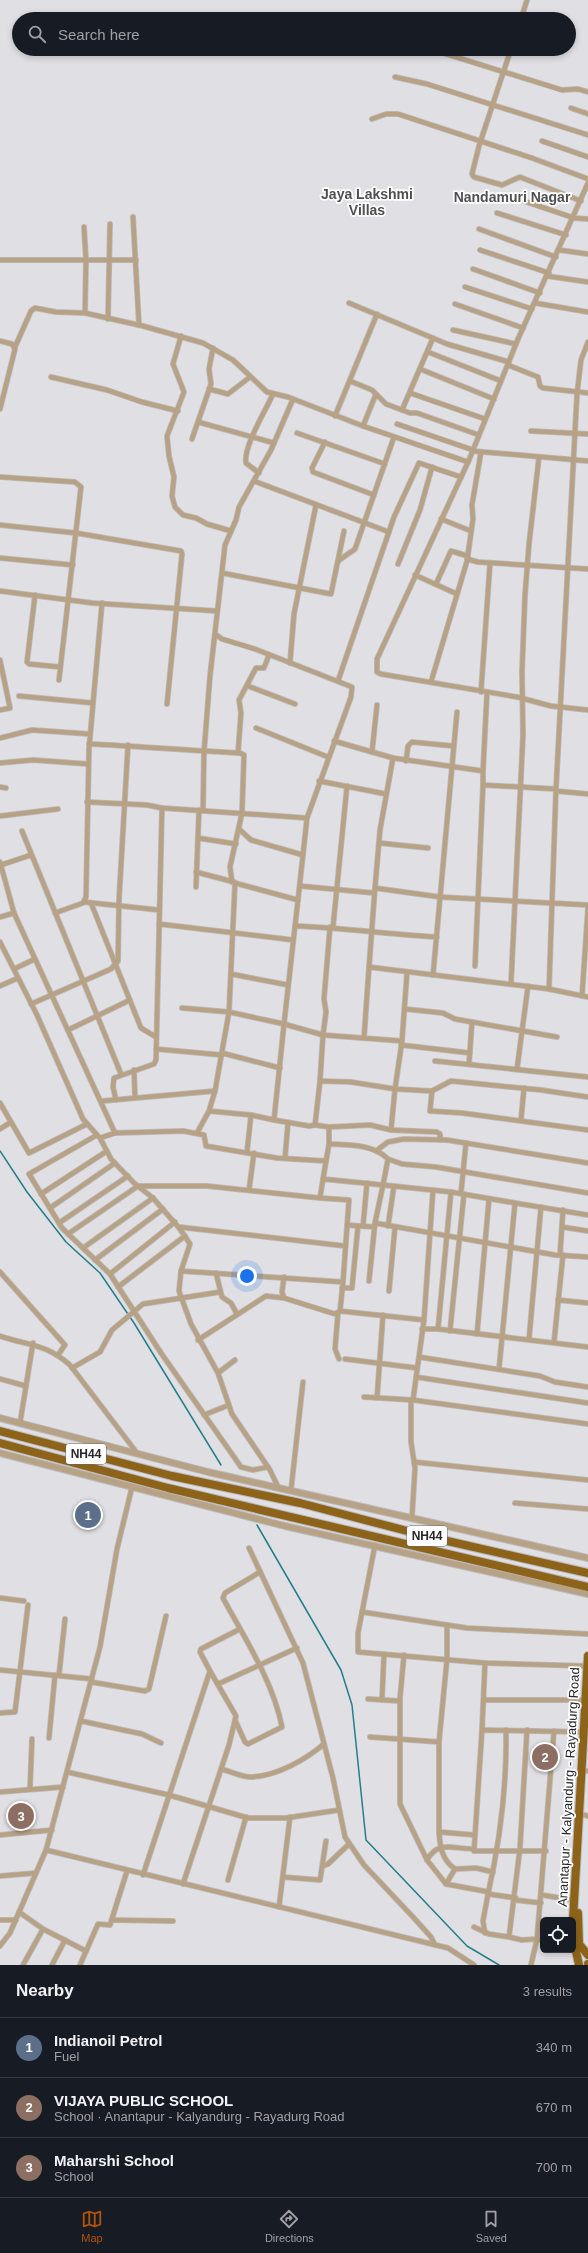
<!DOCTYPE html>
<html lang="en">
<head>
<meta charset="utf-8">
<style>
  :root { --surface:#171b24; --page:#242831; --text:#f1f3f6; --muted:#9ea1a6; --line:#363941; --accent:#b45309 }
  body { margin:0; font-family:Arial,sans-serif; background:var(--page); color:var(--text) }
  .controls { position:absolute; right:12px; bottom:12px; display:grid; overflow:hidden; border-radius:6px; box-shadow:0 2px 6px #0003 }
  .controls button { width:36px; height:36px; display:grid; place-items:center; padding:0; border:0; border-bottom:1px solid var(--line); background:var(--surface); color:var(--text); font:20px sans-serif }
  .you { position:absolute; left:247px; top:1276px; width:14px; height:14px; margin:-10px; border:3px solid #fff; border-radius:50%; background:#1a73e8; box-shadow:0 0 0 6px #1a73e833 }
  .badge { display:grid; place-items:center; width:26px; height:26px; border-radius:50%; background:var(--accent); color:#fff; font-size:13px; font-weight:700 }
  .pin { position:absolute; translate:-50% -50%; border:2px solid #fff; box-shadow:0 1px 4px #0006 }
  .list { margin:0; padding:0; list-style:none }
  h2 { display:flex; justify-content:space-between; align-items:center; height:52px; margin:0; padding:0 16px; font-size:17px }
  h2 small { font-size:13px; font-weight:400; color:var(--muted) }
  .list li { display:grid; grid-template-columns:26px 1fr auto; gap:12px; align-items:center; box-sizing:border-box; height:60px; padding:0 16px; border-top:1px solid var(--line) }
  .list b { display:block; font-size:15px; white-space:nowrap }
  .list p { margin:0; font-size:13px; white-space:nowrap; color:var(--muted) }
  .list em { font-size:13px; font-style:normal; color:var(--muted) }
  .icon { flex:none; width:22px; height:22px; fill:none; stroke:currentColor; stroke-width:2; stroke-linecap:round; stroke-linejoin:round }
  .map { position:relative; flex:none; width:588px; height:1965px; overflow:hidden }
  .search { position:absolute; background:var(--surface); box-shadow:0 2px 6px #0003; left:12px; right:12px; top:12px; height:44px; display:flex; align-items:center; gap:10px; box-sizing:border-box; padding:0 14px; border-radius:22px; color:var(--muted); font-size:15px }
  .sheet { height:232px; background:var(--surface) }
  nav { display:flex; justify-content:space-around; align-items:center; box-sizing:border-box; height:56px; border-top:1px solid var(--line); background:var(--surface); font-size:11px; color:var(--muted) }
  nav a { display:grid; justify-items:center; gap:2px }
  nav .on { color:var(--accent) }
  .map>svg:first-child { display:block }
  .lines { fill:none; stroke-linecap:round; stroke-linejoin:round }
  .stream { stroke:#237e8a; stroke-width:1.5 }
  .minor-casing { stroke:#bbbbbe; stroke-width:6 }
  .tertiary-casing { stroke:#bbbbbe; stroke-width:8 }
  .trunk-casing { stroke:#bbbbbe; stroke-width:10 }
  .minor { stroke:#b8a285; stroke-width:4.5 }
  .tertiary { stroke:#b8a285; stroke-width:6 }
  .trunk { stroke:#8d6319; stroke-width:8 }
  .labels { text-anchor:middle; stroke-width:3.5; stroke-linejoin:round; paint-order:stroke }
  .shield { fill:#fff; stroke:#676768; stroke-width:1 }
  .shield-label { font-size:12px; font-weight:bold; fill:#262628 }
  .street-label { font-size:13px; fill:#262628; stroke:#fff }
  .neighbourhood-label { font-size:14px; font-weight:bold; fill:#4f4f53; stroke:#fff }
</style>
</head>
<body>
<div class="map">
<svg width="588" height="1965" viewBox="0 0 588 1965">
  <rect width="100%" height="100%" fill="#e0e0e4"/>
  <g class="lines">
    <g class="stream">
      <path d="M0,1151L27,1192L66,1242L100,1273L134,1323L221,1465"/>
      <path d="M257,1525L341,1670L352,1705L366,1840L467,1946L499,1965"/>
    </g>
    <g class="minor-casing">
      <g id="minor">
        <path d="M521,19L527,0"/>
        <path d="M430,49L562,90L578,89L588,92"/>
        <path d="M511,49L479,146L472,174L474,177L502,185L520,177L581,201"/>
        <path d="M395,77L427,84L588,135"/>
        <path d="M571,108L588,114"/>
        <path d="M372,119L386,114H398L532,158L588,179"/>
        <path d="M542,141L588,157"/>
        <path d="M588,183L518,339L469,460L377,659V672L381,674L517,697L551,706L588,710"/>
        <path d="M512,197L574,218L588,219"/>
        <path d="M497,213L566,235"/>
        <path d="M133,217L139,325"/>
        <path d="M84,227L86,260L85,313"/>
        <path d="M479,229L556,257"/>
        <path d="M480,250L549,273"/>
        <path d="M559,250L588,254"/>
        <path d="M0,260H136"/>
        <path d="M473,269L540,293"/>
        <path d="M547,276L588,282"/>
        <path d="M465,287L532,309"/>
        <path d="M349,303L447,344L509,362"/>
        <path d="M535,303L588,312"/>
        <path d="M455,304L523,328"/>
        <path d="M108,319L110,224"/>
        <path d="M453,330L516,344"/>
        <path d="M181,336L173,364L184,392L167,436L169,456L174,477L172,496L175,507L183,515L196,518L207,524L231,531"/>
        <path d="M0,341L12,344L15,349L0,409"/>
        <path d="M15,347L31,311L35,308L56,312L85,313L143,326L203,343L233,360L267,392L288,397L363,426L468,462"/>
        <path d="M428,352L501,381"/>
        <path d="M508,365L538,377L540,386L543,388L588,393"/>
        <path d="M420,369L494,399"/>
        <path d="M51,377L107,390L142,402L178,411"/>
        <path d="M350,381L372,390L386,404L410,413H417L479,435"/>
        <path d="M209,389L228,394L250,377"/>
        <path d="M410,393L485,419"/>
        <path d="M402,410L433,338"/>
        <path d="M335,416L377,314"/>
        <path d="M198,422L274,443"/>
        <path d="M397,424L473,450"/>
        <path d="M363,426L376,394"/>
        <path d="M531,431L588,434"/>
        <path d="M297,433L385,464"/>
        <path d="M192,439L211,384L209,369L213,348"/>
        <path d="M325,442L312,468L313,472L374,495"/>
        <path d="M472,451L588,461"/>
        <path d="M259,473L246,463C243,447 266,410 273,394"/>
        <path d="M0,477L75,482L81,487L59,680"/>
        <path d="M254,481L389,532"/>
        <path d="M441,519L471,531"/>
        <path d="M0,525L76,533L181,551L182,554L167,704"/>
        <path d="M0,558L73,565"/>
        <path d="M467,559L478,562L588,569"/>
        <path d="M338,561L355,549L394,437"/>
        <path d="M398,564L420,510L432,467"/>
        <path d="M222,573L331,594L344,531"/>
        <path d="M415,575L457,594"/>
        <path d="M436,584L451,551L468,556"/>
        <path d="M0,591L92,603L217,611"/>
        <path d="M35,595L27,662L29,664L60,667"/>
        <path d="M215,634L222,639L255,649L352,687L351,697L307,818"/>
        <path d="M0,660L10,708L0,710"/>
        <path d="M290,663L294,614L316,505"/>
        <path d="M338,681L394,517L419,463L461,477"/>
        <path d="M431,682L467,561L473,519L472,505L481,452"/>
        <path d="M248,686L295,704"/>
        <path d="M481,692L490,563"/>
        <path d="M19,696L93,703"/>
        <path d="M256,728L328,757"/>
        <path d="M0,738L32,730L90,734"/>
        <path d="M334,741L393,758L380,830L375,888"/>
        <path d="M89,744C140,746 190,751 240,753L244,755L242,813L230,867L232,882"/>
        <path d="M372,752L377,705"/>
        <path d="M238,753L241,713L239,700L256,668H264L269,655"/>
        <path d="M393,758L483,771V785L556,789L549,989"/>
        <path d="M406,761L408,746L412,742L453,746"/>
        <path d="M0,763L33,760L88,764"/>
        <path d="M483,771L487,693"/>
        <path d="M319,781L386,794"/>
        <path d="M0,787L6,788"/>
        <path d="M556,789L577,394L581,360L588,342"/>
        <path d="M556,791L588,794"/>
        <path d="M87,802L147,805L162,808"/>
        <path d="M203,811L204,752L210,676L225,545L236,520L239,507L271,450L293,399"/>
        <path d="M0,816L58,809"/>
        <path d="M240,830L251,840L303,855"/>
        <path d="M22,831L121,1074"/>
        <path d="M198,838L236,844"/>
        <path d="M379,843L428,848"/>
        <path d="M0,862L14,913L115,1133"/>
        <path d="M1,865L31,855"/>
        <path d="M196,872L234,882"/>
        <path d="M300,886L374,893"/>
        <path d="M196,887L199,810"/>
        <path d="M84,902L159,910"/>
        <path d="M91,903L141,1028L156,1037"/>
        <path d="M55,913L83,903L86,897L89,749L102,603"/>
        <path d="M0,917L14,913"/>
        <path d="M159,924L293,940"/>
        <path d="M330,927L324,999L326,1012L323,1035L284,1024L274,1120L251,1115L209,1111L215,1091L229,1012L284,1024L295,926C342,928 389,934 437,937"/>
        <path d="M333,927L347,786"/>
        <path d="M0,942L37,1015L83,1119L98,1136"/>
        <path d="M475,966L483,785"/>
        <path d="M369,967L375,888L440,897L588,905"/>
        <path d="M14,969L35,959"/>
        <path d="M231,974L288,985"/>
        <path d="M433,975L457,712"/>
        <path d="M511,984L523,735L522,672L525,595L529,544L539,457"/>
        <path d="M0,986L18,978"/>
        <path d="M582,996L588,908"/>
        <path d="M31,1004L111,969L118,961L119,900L128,745"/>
        <path d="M182,1008L229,1012L235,883L298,900L295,926"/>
        <path d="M405,1009L443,1013L455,1019L557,1037"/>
        <path d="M68,1030L130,1000"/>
        <path d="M364,1038L369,967L549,989L588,997"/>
        <path d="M402,1041L407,973"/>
        <path d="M401,1045L470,1053"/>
        <path d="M156,1049L222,1055"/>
        <path d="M222,1053L280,1068"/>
        <path d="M435,1061L588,1077"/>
        <path d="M469,1064L472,1022"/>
        <path d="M517,1069L528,986"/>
        <path d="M134,1070L135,1098"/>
        <path d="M320,1081L323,1035L402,1041L395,1089L432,1091L430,1111L462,1113L588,1130"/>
        <path d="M432,1091L451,1081L541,1090L588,1097"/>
        <path d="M116,1100L113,1087L114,1078L154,1064L156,1060L162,808L307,818L298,900"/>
        <path d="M102,1101L215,1091"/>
        <path d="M0,1103L29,1153L87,1124"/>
        <path d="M274,1120L309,1126L315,1125"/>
        <path d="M521,1120L524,1088"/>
        <path d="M0,1129L11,1122"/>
        <path d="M391,1130L437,1132L440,1134V1140"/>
        <path d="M197,1133L209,1111"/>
        <path d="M97,1135L29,1174L62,1228L110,1274L161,1353L241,1467L253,1470L268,1467"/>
        <path d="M329,1144V1127L370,1125L391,1130L395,1089L351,1082L320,1081L315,1125L329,1127"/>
        <path d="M376,1151L388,1142L404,1139L447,1140L588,1163"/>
        <path d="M247,1152L251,1115"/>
        <path d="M285,1158L288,1123"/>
        <path d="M388,1159L402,1164L436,1167L588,1193"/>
        <path d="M323,1179L329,1144C349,1145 373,1144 388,1159L383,1185L323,1179L320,1198L349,1200L343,1282"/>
        <path d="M249,1190L254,1153"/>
        <path d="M451,1192L438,1329L588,1347"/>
        <path d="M461,1193L466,1143"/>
        <path d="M41,1194L107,1151"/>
        <path d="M50,1208L115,1163"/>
        <path d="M59,1223L128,1176"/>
        <path d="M375,1223L383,1185L451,1192L515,1203"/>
        <path d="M347,1225L374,1227"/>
        <path d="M363,1226L367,1183"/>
        <path d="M388,1226L394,1186"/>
        <path d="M179,1227L345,1246"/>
        <path d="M562,1227L588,1231"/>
        <path d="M68,1234L138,1186H207L320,1198"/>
        <path d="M83,1248L153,1198"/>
        <path d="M560,1255L563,1210"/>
        <path d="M95,1260L163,1209"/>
        <path d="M181,1271L343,1282L340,1311L424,1320"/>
        <path d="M0,1272L65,1345L58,1355"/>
        <path d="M216,1273L222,1297L231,1303L237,1314"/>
        <path d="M110,1274L175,1222"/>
        <path d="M284,1277L282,1292L284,1298L335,1314L340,1311"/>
        <path d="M369,1281L375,1223L555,1255L588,1257"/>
        <path d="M118,1287L185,1236"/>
        <path d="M342,1288H352L358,1226"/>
        <path d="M389,1291L395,1227"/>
        <path d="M558,1300L588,1303"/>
        <path d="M338,1313L335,1349L339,1359"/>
        <path d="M422,1329H438"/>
        <path d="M450,1331L464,1194"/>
        <path d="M477,1334L489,1199"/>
        <path d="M0,1336C29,1346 45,1343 70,1365L137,1453"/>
        <path d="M529,1339L541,1207"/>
        <path d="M198,1340L266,1296L284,1298"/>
        <path d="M554,1342L563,1255"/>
        <path d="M419,1357L540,1376L555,1382L588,1387"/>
        <path d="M345,1359L417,1368"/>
        <path d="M72,1368L100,1352L112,1330L143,1304L220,1292"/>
        <path d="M499,1369L515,1203L588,1215"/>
        <path d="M218,1373L235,1360"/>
        <path d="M416,1377L588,1403"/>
        <path d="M0,1379L26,1386"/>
        <path d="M364,1397L413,1400L588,1424"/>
        <path d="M377,1398L383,1315"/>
        <path d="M411,1400V1442L415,1468L412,1517"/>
        <path d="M413,1400L424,1320L433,1190"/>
        <path d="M204,1415L229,1405"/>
        <path d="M20,1423L33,1343"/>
        <path d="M414,1462L588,1480"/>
        <path d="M278,1487L270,1470L232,1414L218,1373L191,1324L179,1291L181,1271L190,1244L180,1229L153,1198L134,1183L111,1159L100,1138L115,1133L183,1131L204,1135L206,1146L277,1158L326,1161"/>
        <path d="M291,1490L303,1382"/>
        <path d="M515,1503L588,1509"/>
        <path d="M375,1545L358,1633V1652L485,1663L587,1666"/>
        <path d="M249,1548L303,1663L333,1778L345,1837L364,1865L413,1917L431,1937L435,1945"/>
        <path d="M0,1598L24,1601"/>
        <path d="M362,1612L467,1628L588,1634"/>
        <path d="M404,1655L400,1698V1804L427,1860L446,1884L455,1869L476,1868L493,1872"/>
        <path d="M0,1670L92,1679"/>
        <path d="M210,1671L200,1652L201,1649L240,1629"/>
        <path d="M59,1675L65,1619"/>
        <path d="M91,1682L145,1691L149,1689L166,1616"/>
        <path d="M218,1684L297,1648"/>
        <path d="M368,1699L400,1701"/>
        <path d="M382,1700L384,1654"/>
        <path d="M484,1700H585"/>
        <path d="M0,1713L15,1712L28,1605"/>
        <path d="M235,1720L245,1742L248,1744L282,1727C273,1681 245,1639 223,1598L225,1593L260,1572"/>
        <path d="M81,1721L142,1734L161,1743"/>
        <path d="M482,1730L485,1663"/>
        <path d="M506,1730C507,1785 500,1841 488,1894L516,1898"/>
        <path d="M527,1730L520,1848L509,1937L522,1940L537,1939L531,1965"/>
        <path d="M370,1737L439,1742L447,1659V1625"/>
        <path d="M49,1738L55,1675"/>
        <path d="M439,1742V1832L475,1835"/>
        <path d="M221,1769C230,1771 241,1777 251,1777C277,1776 305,1760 324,1744"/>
        <path d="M587,1771H588"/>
        <path d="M67,1772L169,1795L248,1818H286L339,1810"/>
        <path d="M30,1789L32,1739"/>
        <path d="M0,1792L63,1787"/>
        <path d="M584,1815L588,1816"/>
        <path d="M439,1832C440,1847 442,1860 455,1869"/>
        <path d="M0,1835L52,1830"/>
        <path d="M46,1850L448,1948L474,1965"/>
        <path d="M546,1851H474L482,1730L584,1732"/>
        <path d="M427,1860C438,1840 453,1849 474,1849"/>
        <path d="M323,1866L328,1864L349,1844"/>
        <path d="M143,1875L210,1671L236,1716L229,1745L183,1884"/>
        <path d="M0,1876L36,1873"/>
        <path d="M283,1877L320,1880L326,1841"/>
        <path d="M228,1880L246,1817"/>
        <path d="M446,1884L489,1892"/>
        <path d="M542,1895L573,1900"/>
        <path d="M515,1900L541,1903"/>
        <path d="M279,1907L290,1817"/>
        <path d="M19,1912L43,1929L23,1965"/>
        <path d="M0,1920H16"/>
        <path d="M112,1920L173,1921"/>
        <path d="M474,1927L489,1934L509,1937"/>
        <path d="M43,1929L86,1951"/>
        <path d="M485,1933L483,1921L488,1894"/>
        <path d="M543,1941L537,1939L554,1731"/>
        <path d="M0,1946L10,1933L46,1850L100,1647L117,1549L132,1487"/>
        <path d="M52,1965L65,1940"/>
        <path d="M80,1965L98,1924L110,1925L127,1871"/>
      </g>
    </g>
    <g class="tertiary-casing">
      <g id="tertiary">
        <path d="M0,1418L208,1472L588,1558"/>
        <path d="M0,1453L285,1526L588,1594"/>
      </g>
    </g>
    <g class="trunk-casing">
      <g id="trunk">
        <path d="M0,1431L172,1476L300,1503L434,1538L588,1573"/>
        <path d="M0,1443L168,1488L588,1587"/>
        <path d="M578,1913L579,1944L588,1955"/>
        <path d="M573,1920L588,1656"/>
        <path d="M573,1937L579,1965"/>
        <path d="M588,1965V1964"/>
      </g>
    </g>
    <use href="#minor" class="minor"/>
    <use href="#tertiary" class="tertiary"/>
    <use href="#trunk" class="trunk"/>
  </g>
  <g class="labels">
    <g class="shield">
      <rect x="66" y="1444" width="40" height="20" rx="3"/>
      <rect x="407" y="1526" width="40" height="20" rx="3"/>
    </g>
    <g class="shield-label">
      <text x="86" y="1458">NH44</text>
      <text x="427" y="1540">NH44</text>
    </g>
    <g class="street-label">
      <text transform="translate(568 1787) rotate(-87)" y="5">Anantapur - Kalyandurg - Rayadurg Road</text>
    </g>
    <g class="neighbourhood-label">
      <text x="367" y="199">Jaya Lakshmi<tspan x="367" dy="16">Villas</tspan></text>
      <text x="512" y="202">Nandamuri Nagar</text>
    </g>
  </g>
</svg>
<div class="controls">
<button><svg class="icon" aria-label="locate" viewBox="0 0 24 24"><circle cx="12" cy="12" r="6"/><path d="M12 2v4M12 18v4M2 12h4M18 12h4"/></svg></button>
</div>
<div class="you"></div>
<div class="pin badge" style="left:88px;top:1515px;background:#5c6f8a">1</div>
<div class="pin badge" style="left:545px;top:1757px;background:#8d6e63">2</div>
<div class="pin badge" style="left:21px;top:1816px;background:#8d6e63">3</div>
<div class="search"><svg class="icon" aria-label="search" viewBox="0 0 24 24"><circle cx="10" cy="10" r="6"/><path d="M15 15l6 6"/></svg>Search here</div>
</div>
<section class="sheet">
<h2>Nearby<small>3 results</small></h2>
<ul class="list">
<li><span class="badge" style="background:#5c6f8a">1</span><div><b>Indianoil Petrol</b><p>Fuel</p></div><em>340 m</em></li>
<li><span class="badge" style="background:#8d6e63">2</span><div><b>VIJAYA PUBLIC SCHOOL</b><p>School · Anantapur - Kalyandurg - Rayadurg Road</p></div><em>670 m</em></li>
<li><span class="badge" style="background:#8d6e63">3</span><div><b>Maharshi School</b><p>School</p></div><em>700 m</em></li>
</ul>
</section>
<nav>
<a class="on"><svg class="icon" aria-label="map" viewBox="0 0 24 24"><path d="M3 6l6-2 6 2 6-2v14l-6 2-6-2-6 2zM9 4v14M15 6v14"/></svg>Map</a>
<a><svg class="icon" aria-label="directions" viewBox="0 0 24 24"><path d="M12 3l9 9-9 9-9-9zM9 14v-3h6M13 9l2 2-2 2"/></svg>Directions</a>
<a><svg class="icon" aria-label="saved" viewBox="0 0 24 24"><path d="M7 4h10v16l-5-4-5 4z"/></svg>Saved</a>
</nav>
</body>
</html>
